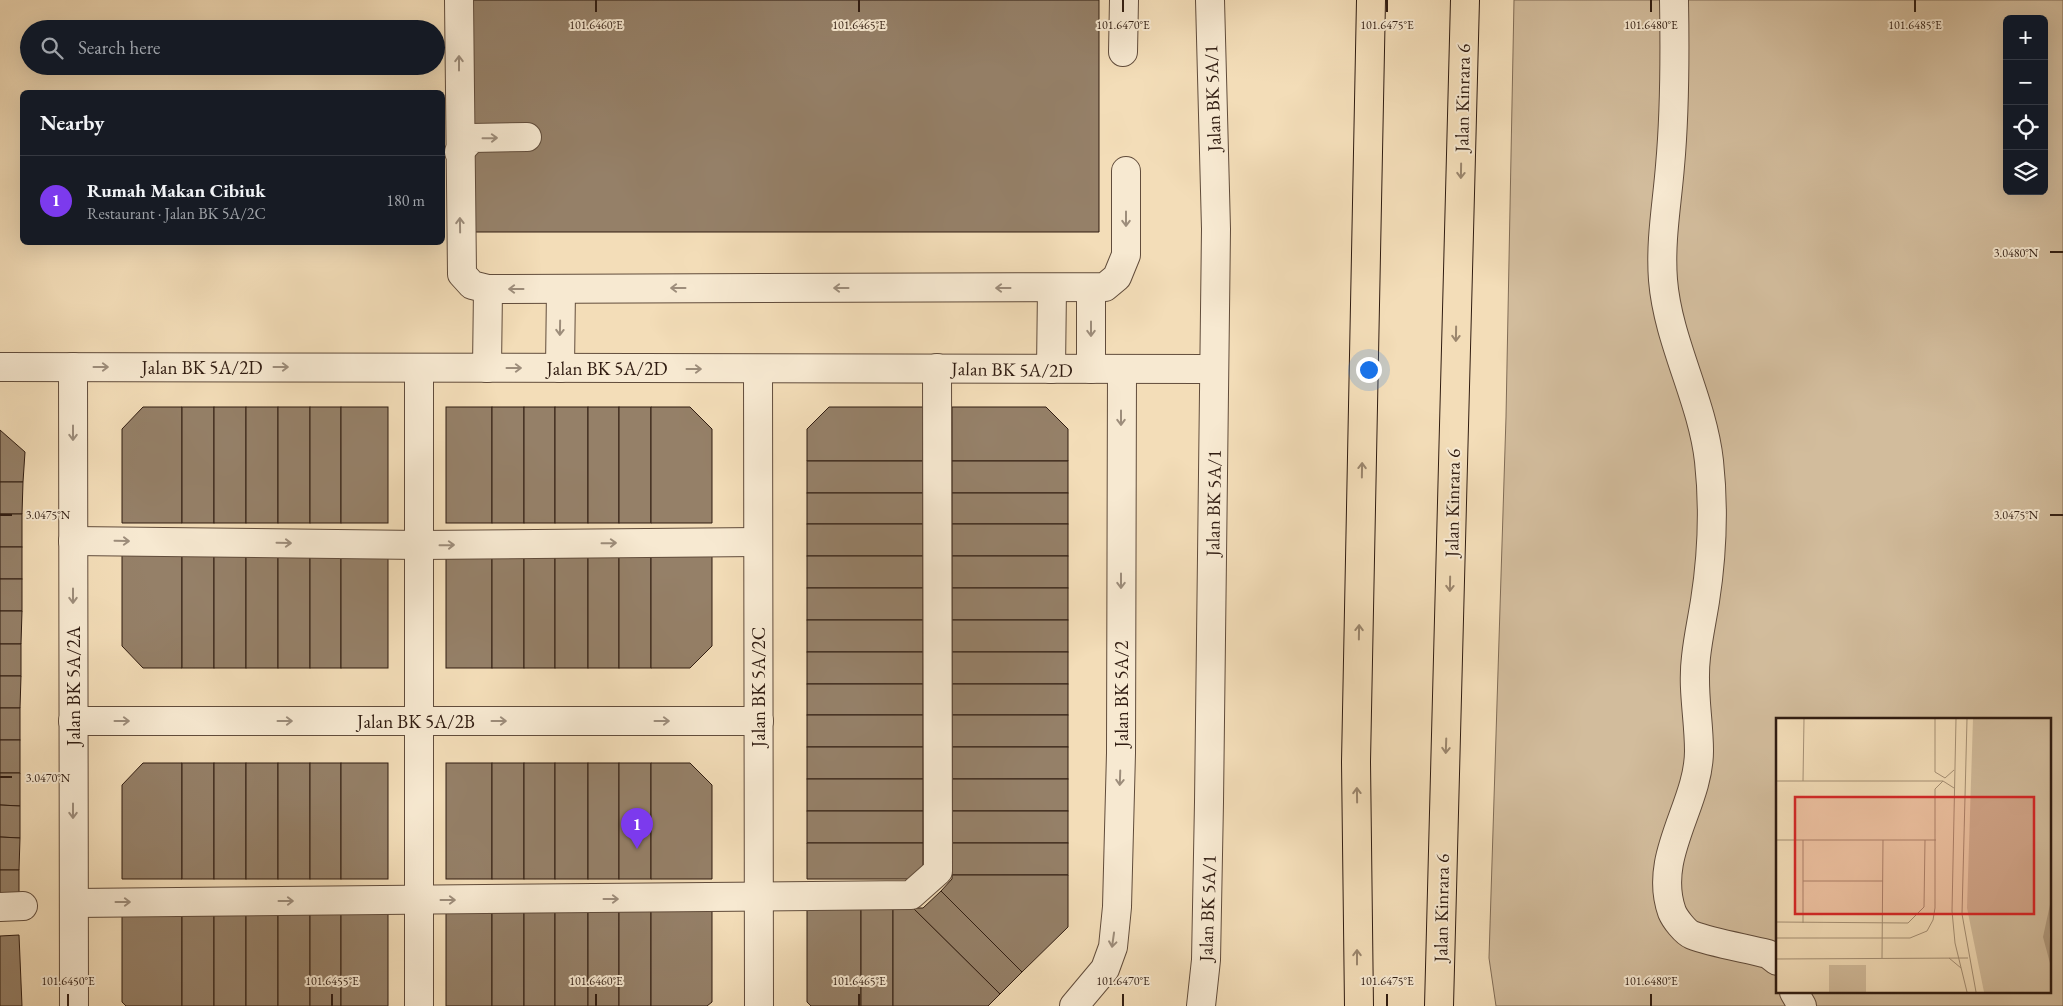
<!DOCTYPE html>
<html lang="en">
<head>
<meta charset="utf-8">
<style>
  :root { --surface:#171b24; --page:#242831; --text:#f1f3f6; --muted:#9ea1a6; --line:#363941; --accent:#7c3aed }
  body { margin:0; font-family:"EB Garamond",serif; background:var(--page); color:var(--text) }
  .controls { position:absolute; right:15px; top:15px; display:grid; overflow:hidden; border-radius:8px; box-shadow:0 5px 20px #0002 }
  .controls button { width:45px; height:45px; display:grid; place-items:center; padding:0; border:0; border-bottom:1px solid var(--line); background:var(--surface); color:var(--text); font:25px sans-serif }
  .you { position:absolute; left:1368px; top:369px; width:18px; height:18px; margin:-12px; border:4px solid #fff; border-radius:50%; background:#1a73e8; box-shadow:0 0 0 8px #1a73e833 }
  .badge { display:grid; place-items:center; width:32px; height:32px; border-radius:50%; background:var(--accent); color:#fff; font-size:16px; font-weight:700 }
  .pin { position:absolute; translate:-50% -41px; filter:drop-shadow(0 1px 2px #0008) }
  .pin::after { content:''; position:absolute; top:26px; width:18px; height:15px; background:inherit; clip-path:polygon(0 0,100% 0,50% 100%) }
  .list { margin:0; padding:0; list-style:none }
  h2 { display:flex; justify-content:space-between; align-items:center; height:65px; margin:0; padding:0 20px; font-size:21px }
  h2 small { font-size:16px; font-weight:400; color:var(--muted) }
  .list li { display:grid; grid-template-columns:32px 1fr auto; gap:15px; align-items:center; box-sizing:border-box; height:90px; padding:0 20px; border-top:1px solid var(--line) }
  .list b { display:block; font-size:19px; white-space:nowrap }
  .list p { margin:0; font-size:16px; white-space:nowrap; color:var(--muted) }
  .list em { font-size:16px; font-style:normal; color:var(--muted) }
  .icon { flex:none; width:28px; height:28px; fill:none; stroke:currentColor; stroke-width:2; stroke-linecap:round; stroke-linejoin:round }
  .map { position:relative; flex:none; width:2063px; height:1006px; overflow:hidden }
  .search { position:absolute; background:var(--surface); box-shadow:0 5px 20px #0002; left:20px; top:20px; width:425px; height:55px; display:flex; align-items:center; gap:12px; box-sizing:border-box; padding:0 18px; border-radius:28px; color:var(--muted); font-size:19px }
  .panel { position:absolute; background:var(--surface); box-shadow:0 5px 20px #0002; left:20px; top:90px; width:425px; height:155px; border-radius:8px }
  .map>svg:first-child { display:block }
  .green { fill:#d2bc9c; stroke:#816c56; fill-rule:evenodd }
  .building { fill:#958068; stroke:#301c11 }
  .lines { fill:none; stroke-linecap:round; stroke-linejoin:round }
  .minor-casing { stroke:#614c3b; stroke-width:30 }
  .major-casing { stroke:#301c11; stroke-width:30 }
  .minor { stroke:#f7e9d1; stroke-width:28 }
  .major { stroke:#f3ddb8; stroke-width:28 }
  .oneway { stroke:#9d8d7b }
  .oneway2 { stroke:#9b866d }
  .ticks { fill:none; stroke:#301c11; stroke-width:2 }
  .labels { text-anchor:middle; stroke-width:4; stroke-linejoin:round; paint-order:stroke }
  .street-label { font-size:19px; fill:#301c11; stroke:#f7e9d1 }
  .inset-road { fill:none; stroke:#a59075; stroke-width:1 }
  .view { fill:#d62828; fill-opacity:0.15; stroke:#d62828; stroke-width:2.5 }
  .inset-edge { fill:none; stroke:#301c11; stroke-width:2.5 }
  .ticks-label { font-size:12px; text-anchor:middle; fill:#301c11; stroke:#f7e9d1; stroke-width:4; stroke-linejoin:round; paint-order:stroke }
</style>
</head>
<body>
<div class="map">
<svg width="2063" height="1006" viewBox="0 0 2063 1006">
  <rect width="100%" height="100%" fill="#f3ddb8"/>
  <filter id="stains"><feTurbulence type="fractalNoise" baseFrequency=".004" numOctaves="4"/><feColorMatrix values="0 0 0 0 .2 0 0 0 0 .09 0 0 0 0 .02 0 0 0 .5 -.17"/></filter>
  <radialGradient id="worn" r=".72"><stop offset=".6" stop-color="#630" stop-opacity="0"/><stop offset="1" stop-color="#630" stop-opacity=".3"/></radialGradient>
  <path class="green" d="M1514,0H2063V1006H1496L1489,958L1506,417ZM2007,19H2044V191H2007ZM1777,720H2049V992H1777Z"/>
  <g class="building">
    <path d="M472,0H1099V232H471Z"/>
    <path d="M143,407H182V523H122V429Z"/>
    <rect x="182" y="407" width="32" height="116"/>
    <rect x="214" y="407" width="32" height="116"/>
    <rect x="246" y="407" width="32" height="116"/>
    <rect x="278" y="407" width="32" height="116"/>
    <rect x="310" y="407" width="31" height="116"/>
    <rect x="341" y="407" width="47" height="116"/>
    <rect x="446" y="407" width="46" height="116"/>
    <rect x="492" y="407" width="32" height="116"/>
    <rect x="524" y="407" width="31" height="116"/>
    <rect x="555" y="407" width="33" height="116"/>
    <rect x="588" y="407" width="31" height="116"/>
    <rect x="619" y="407" width="32" height="116"/>
    <path d="M651,407H690L712,429V523H651Z"/>
    <path d="M829,407H923V461H807V429Z"/>
    <path d="M952,407H1046L1068,429V461H952Z"/>
    <path d="M0,430L25,452L23,482H0Z"/>
    <rect x="807" y="461" width="116" height="32"/>
    <rect x="952" y="461" width="116" height="32"/>
    <path d="M0,482H23L22,514H0Z"/>
    <rect x="807" y="493" width="116" height="31"/>
    <rect x="952" y="493" width="116" height="31"/>
    <rect x="0" y="514" width="22" height="33"/>
    <rect x="807" y="524" width="116" height="32"/>
    <rect x="952" y="524" width="116" height="32"/>
    <rect x="0" y="547" width="22" height="32"/>
    <path d="M122,552H182V668H143L122,646Z"/>
    <rect x="182" y="552" width="32" height="116"/>
    <rect x="214" y="552" width="32" height="116"/>
    <rect x="246" y="552" width="32" height="116"/>
    <rect x="278" y="552" width="32" height="116"/>
    <rect x="310" y="552" width="31" height="116"/>
    <rect x="341" y="552" width="47" height="116"/>
    <rect x="446" y="552" width="46" height="116"/>
    <rect x="492" y="552" width="32" height="116"/>
    <rect x="524" y="552" width="31" height="116"/>
    <rect x="555" y="552" width="33" height="116"/>
    <rect x="588" y="552" width="31" height="116"/>
    <rect x="619" y="552" width="32" height="116"/>
    <path d="M651,552H712V646L690,668H651Z"/>
    <rect x="807" y="556" width="116" height="32"/>
    <rect x="952" y="556" width="116" height="32"/>
    <rect x="0" y="579" width="22" height="32"/>
    <rect x="807" y="588" width="116" height="32"/>
    <rect x="952" y="588" width="116" height="32"/>
    <path d="M0,611H22L21,644H0Z"/>
    <rect x="807" y="620" width="116" height="32"/>
    <rect x="952" y="620" width="116" height="32"/>
    <rect x="0" y="644" width="21" height="32"/>
    <rect x="807" y="652" width="116" height="32"/>
    <rect x="952" y="652" width="116" height="32"/>
    <path d="M0,676H21L20,708H0Z"/>
    <rect x="807" y="684" width="116" height="31"/>
    <rect x="952" y="684" width="116" height="31"/>
    <rect x="0" y="708" width="20" height="32"/>
    <rect x="807" y="715" width="116" height="32"/>
    <rect x="952" y="715" width="116" height="32"/>
    <rect x="0" y="740" width="20" height="33"/>
    <rect x="807" y="747" width="116" height="32"/>
    <rect x="952" y="747" width="116" height="32"/>
    <path d="M143,763H182V879H122V785Z"/>
    <rect x="182" y="763" width="32" height="116"/>
    <rect x="214" y="763" width="32" height="116"/>
    <rect x="246" y="763" width="32" height="116"/>
    <rect x="278" y="763" width="32" height="116"/>
    <rect x="310" y="763" width="31" height="116"/>
    <rect x="341" y="763" width="47" height="116"/>
    <rect x="446" y="763" width="46" height="116"/>
    <rect x="492" y="763" width="32" height="116"/>
    <rect x="524" y="763" width="31" height="116"/>
    <rect x="555" y="763" width="33" height="116"/>
    <rect x="588" y="763" width="31" height="116"/>
    <rect x="619" y="763" width="32" height="116"/>
    <path d="M651,763H690L712,785V879H651Z"/>
    <path d="M0,773H20V806L0,805Z"/>
    <rect x="807" y="779" width="116" height="32"/>
    <rect x="952" y="779" width="116" height="32"/>
    <path d="M0,805L20,806V838L0,837Z"/>
    <rect x="807" y="811" width="116" height="32"/>
    <rect x="952" y="811" width="116" height="32"/>
    <path d="M0,837L20,838L19,870H0Z"/>
    <path d="M807,843H923V867L911,879H807Z"/>
    <rect x="952" y="843" width="116" height="32"/>
    <rect x="0" y="870" width="19" height="32"/>
    <path d="M952,875H1068V927L1022,972L941,891L952,879Z"/>
    <path d="M941,891L1022,972L1000,994L913,908H923Z"/>
    <path d="M122,908H182V1006H126L122,1002Z"/>
    <rect x="182" y="908" width="32" height="98"/>
    <rect x="214" y="908" width="32" height="98"/>
    <rect x="246" y="908" width="32" height="98"/>
    <rect x="278" y="908" width="32" height="98"/>
    <rect x="310" y="908" width="31" height="98"/>
    <rect x="341" y="908" width="47" height="98"/>
    <rect x="446" y="908" width="46" height="98"/>
    <rect x="492" y="908" width="32" height="98"/>
    <rect x="524" y="908" width="31" height="98"/>
    <rect x="555" y="908" width="33" height="98"/>
    <rect x="588" y="908" width="31" height="98"/>
    <rect x="619" y="908" width="32" height="98"/>
    <path d="M651,908H712V1002L707,1006H651Z"/>
    <path d="M807,908H861V1006H811L807,1002Z"/>
    <rect x="861" y="908" width="32" height="98"/>
    <path d="M893,908H913L1000,994L988,1006H893Z"/>
    <path d="M19,935L22,1006H0V936Z"/>
  </g>
  <g class="lines">
    <g class="minor-casing">
      <g id="minor">
        <path d="M459,0L462,274L472,285L488,289L1105,287L1117,277L1126,255V171"/>
        <path d="M1674,0C1675,55 1675,111 1670,166C1667,204 1660,241 1663,280C1668,342 1702,399 1709,461C1714,507 1712,556 1705,601C1702,620 1698,638 1696,657C1692,689 1699,719 1699,751C1699,805 1652,856 1672,912C1675,919 1685,932 1692,935C1713,943 1745,948 1768,954L1777,961"/>
        <path d="M1123,52L1124,0"/>
        <path d="M459,152L472,138L527,137"/>
        <path d="M1091,288V369"/>
        <path d="M0,367L1214,369"/>
        <path d="M73,367L74,1006"/>
        <path d="M419,368V1006"/>
        <path d="M487,368L488,289"/>
        <path d="M560,368L561,289"/>
        <path d="M758,369L759,1006"/>
        <path d="M1051,369L1052,288"/>
        <path d="M73,541L419,545L758,542"/>
        <path d="M73,721H759"/>
        <path d="M74,903L911,895L938,871L937,368"/>
        <path d="M0,907L23,906"/>
        <path d="M1794,992L1802,1006"/>
        <path d="M1074,1006L1105,969L1113,947L1117,907L1121,753L1122,369"/>
        <path d="M1201,1006L1206,960L1209,802L1216,229L1210,0"/>
      </g>
    </g>
    <g class="major-casing">
      <g id="major">
        <path d="M1359,1006L1356,762L1371,0"/>
        <path d="M1439,1006L1465,0"/>
      </g>
    </g>
    <use href="#minor" class="minor"/>
    <use href="#major" class="major"/>
  </g>
  <defs><path id="oneway-shaft" d="M-6 0H5M1.5-3L5.5 0L1.5 3" fill="none" stroke-width="1.6" stroke-linecap="round" stroke-linejoin="round" transform="scale(1.25)"/></defs>
  <g class="oneway">
    <use href="#oneway-shaft" transform="translate(459 63) rotate(-90)"/>
    <use href="#oneway-shaft" transform="translate(490 138) rotate(-1)"/>
    <use href="#oneway-shaft" transform="translate(1126 219) rotate(90)"/>
    <use href="#oneway-shaft" transform="translate(460 225) rotate(-91)"/>
    <use href="#oneway-shaft" transform="translate(678 288) rotate(180)"/>
    <use href="#oneway-shaft" transform="translate(841 288) rotate(180)"/>
    <use href="#oneway-shaft" transform="translate(1003 288) rotate(180)"/>
    <use href="#oneway-shaft" transform="translate(516 289) rotate(180)"/>
    <use href="#oneway-shaft" transform="translate(560 328) rotate(91)"/>
    <use href="#oneway-shaft" transform="translate(1091 329) rotate(90)"/>
    <use href="#oneway-shaft" transform="translate(101 367)"/>
    <use href="#oneway-shaft" transform="translate(281 367)"/>
    <use href="#oneway-shaft" transform="translate(514 368)"/>
    <use href="#oneway-shaft" transform="translate(694 369)"/>
    <use href="#oneway-shaft" transform="translate(1121 418) rotate(90)"/>
    <use href="#oneway-shaft" transform="translate(73 433) rotate(90)"/>
    <use href="#oneway-shaft" transform="translate(122 541) rotate(1)"/>
    <use href="#oneway-shaft" transform="translate(284 543) rotate(1)"/>
    <use href="#oneway-shaft" transform="translate(609 543) rotate(-1)"/>
    <use href="#oneway-shaft" transform="translate(447 545) rotate(-1)"/>
    <use href="#oneway-shaft" transform="translate(1121 581) rotate(90)"/>
    <use href="#oneway-shaft" transform="translate(73 596) rotate(90)"/>
    <use href="#oneway-shaft" transform="translate(122 721)"/>
    <use href="#oneway-shaft" transform="translate(285 721)"/>
    <use href="#oneway-shaft" transform="translate(499 721)"/>
    <use href="#oneway-shaft" transform="translate(662 721)"/>
    <use href="#oneway-shaft" transform="translate(1120 778) rotate(92)"/>
    <use href="#oneway-shaft" transform="translate(73 811) rotate(90)"/>
    <use href="#oneway-shaft" transform="translate(611 899)"/>
    <use href="#oneway-shaft" transform="translate(448 900)"/>
    <use href="#oneway-shaft" transform="translate(286 901)"/>
    <use href="#oneway-shaft" transform="translate(123 902)"/>
    <use href="#oneway-shaft" transform="translate(1113 940) rotate(98)"/>
  </g>
  <g class="oneway2">
    <use href="#oneway-shaft" transform="translate(1461 171) rotate(91)"/>
    <use href="#oneway-shaft" transform="translate(1456 334) rotate(91)"/>
    <use href="#oneway-shaft" transform="translate(1362 470) rotate(-89)"/>
    <use href="#oneway-shaft" transform="translate(1450 584) rotate(91)"/>
    <use href="#oneway-shaft" transform="translate(1359 632) rotate(-89)"/>
    <use href="#oneway-shaft" transform="translate(1446 746) rotate(92)"/>
    <use href="#oneway-shaft" transform="translate(1357 795) rotate(-91)"/>
    <use href="#oneway-shaft" transform="translate(1357 957) rotate(-90)"/>
  </g>
  <path class="ticks" d="M596,0V12M859,0V12M1123,0V12M1387,0V12M1651,0V12M1915,0V12M2050,252H2063M0,515H12M2050,515H2063M0,777H12M68,994V1006M332,994V1006M596,994V1006M859,994V1006M1123,994V1006M1387,994V1006M1651,994V1006"/>
  <g class="labels">
    <g class="street-label">
      <text transform="translate(1212 98) rotate(-92)" y="7">Jalan BK 5A/1</text>
      <text transform="translate(1462 98) rotate(-89)" y="7">Jalan Kinrara 6</text>
      <text x="202" y="374">Jalan BK 5A/2D</text>
      <text x="607" y="375">Jalan BK 5A/2D</text>
      <text transform="translate(1012 369) rotate(1)" y="7">Jalan BK 5A/2D</text>
      <text transform="translate(1213 503) rotate(-89)" y="7">Jalan BK 5A/1</text>
      <text transform="translate(1452 503) rotate(-89)" y="7">Jalan Kinrara 6</text>
      <text transform="translate(73 686) rotate(-90)" y="7">Jalan BK 5A/2A</text>
      <text transform="translate(758 687) rotate(-90)" y="7">Jalan BK 5A/2C</text>
      <text transform="translate(1121 694) rotate(-90)" y="7">Jalan BK 5A/2</text>
      <text x="416" y="728">Jalan BK 5A/2B</text>
      <text transform="translate(1207 908) rotate(-88)" y="7">Jalan BK 5A/1</text>
      <text transform="translate(1441 908) rotate(-89)" y="7">Jalan Kinrara 6</text>
    </g>
  </g>
  <g transform="translate(1776 718)">
    <rect width="275" height="275" fill="#f3ddb8"/>
    <path d="M197,1H275V274H208L191,190ZM53,247H90V274H53Z" fill="#d2bc9c"/>
    <path d="M275,182L273,217L275,249L267,219Z" fill="#b19b7f"/>
    <path class="inset-road" d="M159,1V54L169,60L178,52M180,1L176,193L179,225L191,274M191,1L186,196L200,274M0,63H167L178,70M27,63L28,1M0,122H160M27,122V205M27,163H107M0,204L132,205L148,189L149,122M0,220H134L151,213L157,202L159,190V71L167,63M106,240L107,122M173,240L185,250M0,241L192,240"/>
    <path class="view" d="M19,79H258V196H19Z"/>
    <rect width="275" height="275" class="inset-edge"/>
  </g>
  <g class="ticks-label">
    <text x="596" y="29">101.6460°E</text>
    <text x="859" y="29">101.6465°E</text>
    <text x="1123" y="29">101.6470°E</text>
    <text x="1387" y="29">101.6475°E</text>
    <text x="1651" y="29">101.6480°E</text>
    <text x="1915" y="29">101.6485°E</text>
    <text x="2016" y="257">3.0480°N</text>
    <text x="48" y="519">3.0475°N</text>
    <text x="2016" y="519">3.0475°N</text>
    <text x="48" y="782">3.0470°N</text>
    <text x="68" y="985">101.6450°E</text>
    <text x="332" y="985">101.6455°E</text>
    <text x="596" y="985">101.6460°E</text>
    <text x="859" y="985">101.6465°E</text>
    <text x="1123" y="985">101.6470°E</text>
    <text x="1387" y="985">101.6475°E</text>
    <text x="1651" y="985">101.6480°E</text>
  </g>
  <rect width="100%" height="100%" filter="url(#stains)"/>
  <rect width="100%" height="100%" fill="url(#worn)"/>
</svg>
<div class="controls">
<button>+</button>
<button>−</button>
<button><svg class="icon" aria-label="locate" viewBox="0 0 24 24"><circle cx="12" cy="12" r="6"/><path d="M12 2v4M12 18v4M2 12h4M18 12h4"/></svg></button>
<button><svg class="icon" aria-label="layers" viewBox="0 0 24 24"><path d="M12 4l9 5-9 5-9-5zM3 14l9 5 9-5"/></svg></button>
</div>
<div class="you"></div>
<div class="pin badge" style="left:637px;top:849px">1</div>
<div class="search"><svg class="icon" aria-label="search" viewBox="0 0 24 24"><circle cx="10" cy="10" r="6"/><path d="M15 15l6 6"/></svg>Search here</div>
<section class="panel">
<h2>Nearby<small></small></h2>
<ul class="list">
<li><span class="badge">1</span><div><b>Rumah Makan Cibiuk</b><p>Restaurant · Jalan BK 5A/2C</p></div><em>180 m</em></li>
</ul>
</section>
</div>
</body>
</html>
